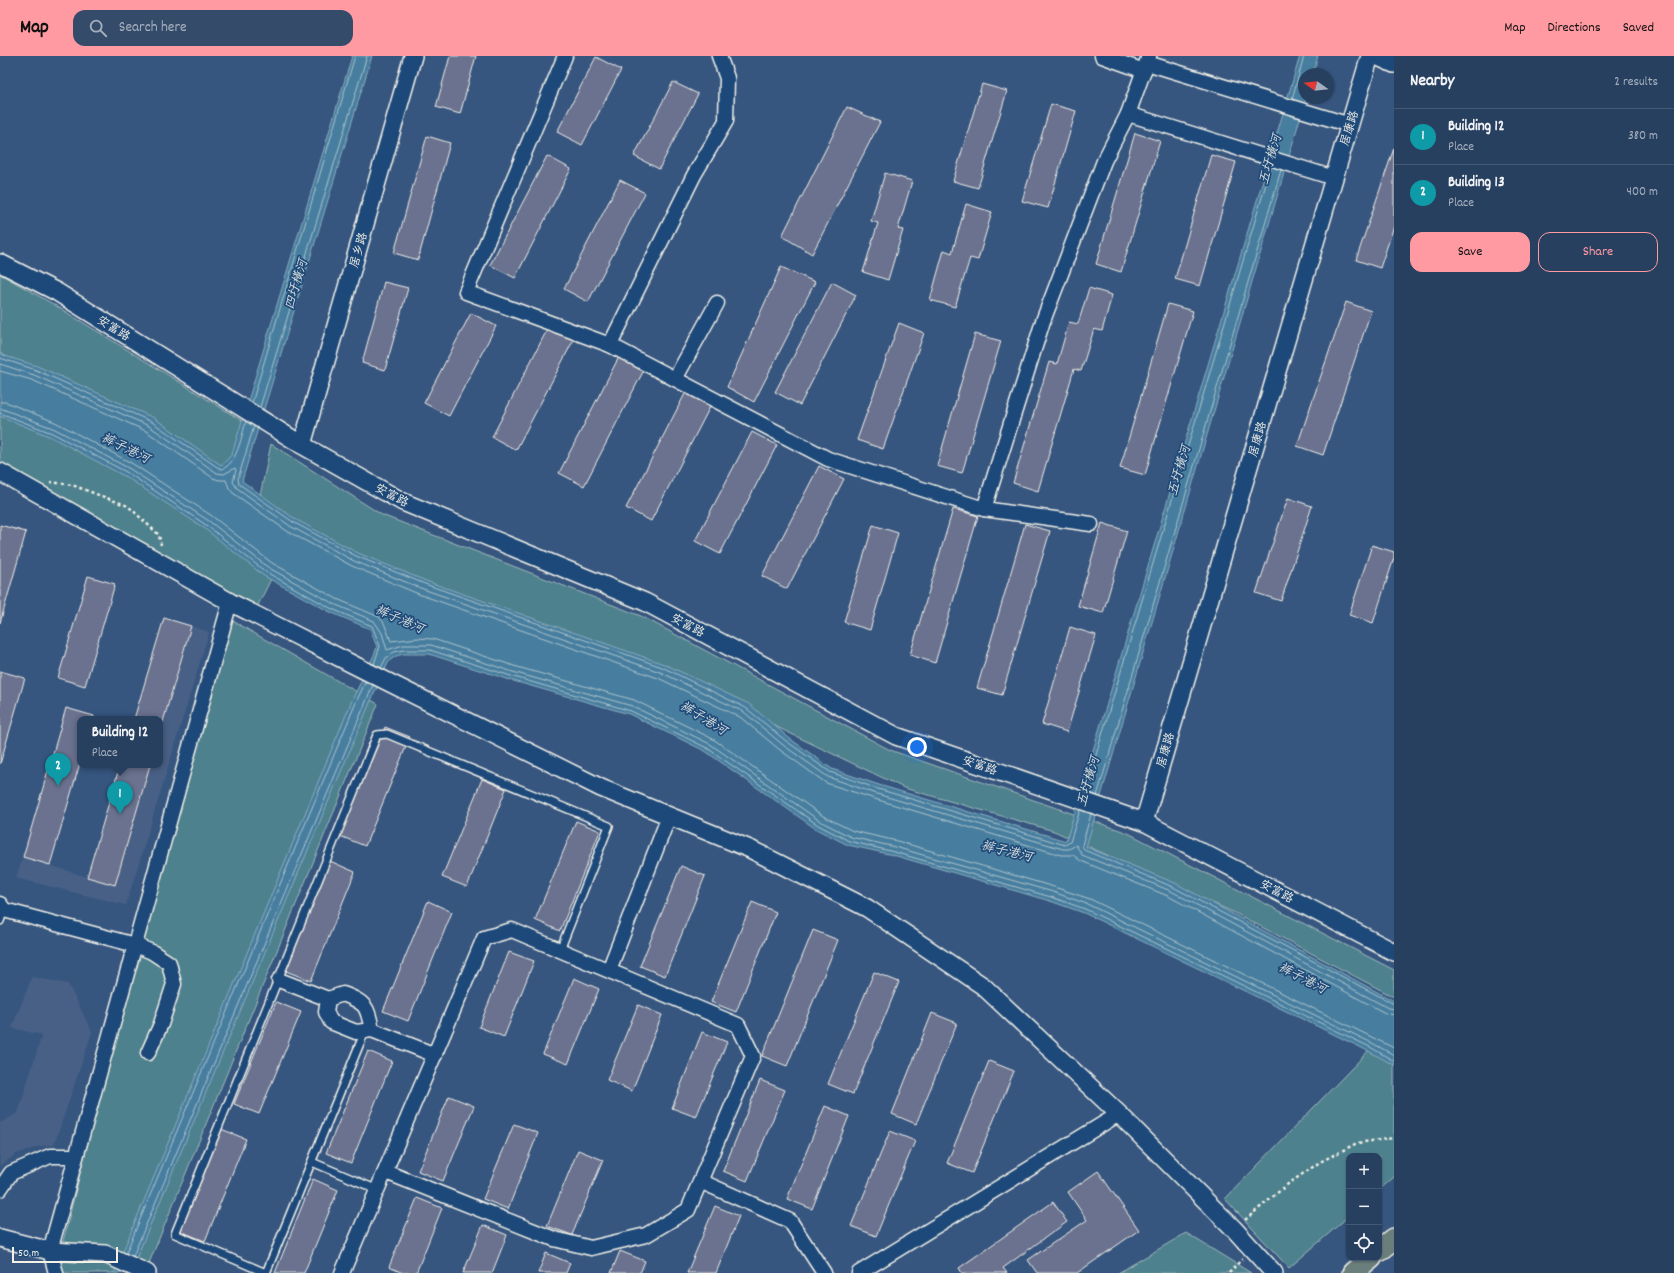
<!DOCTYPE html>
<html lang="en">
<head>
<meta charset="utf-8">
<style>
  :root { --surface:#284060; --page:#344b69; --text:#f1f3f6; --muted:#a5afbd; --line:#445975; --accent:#ff9aa2 }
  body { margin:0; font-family:Dekko,"LXGW WenKai TC",sans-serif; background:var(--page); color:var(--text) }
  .controls { position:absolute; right:12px; bottom:12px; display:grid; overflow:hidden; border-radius:8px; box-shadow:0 1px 3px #0004 }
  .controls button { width:36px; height:36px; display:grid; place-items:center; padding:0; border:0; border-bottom:1px solid var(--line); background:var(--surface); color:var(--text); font:20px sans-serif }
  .compass { position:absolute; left:1298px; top:12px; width:36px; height:36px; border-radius:50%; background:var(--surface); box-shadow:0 1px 3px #0004; rotate:285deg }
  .scale { position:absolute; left:12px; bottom:10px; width:106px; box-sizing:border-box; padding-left:4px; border:2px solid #f4f1e8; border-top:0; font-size:11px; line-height:14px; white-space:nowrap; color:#f4f1e8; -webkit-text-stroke:3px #1f4a7a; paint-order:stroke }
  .you { position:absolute; left:917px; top:691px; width:14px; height:14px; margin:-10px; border:3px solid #fff; border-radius:50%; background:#1a73e8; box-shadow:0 0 0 6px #1a73e833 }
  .badge { display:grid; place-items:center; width:26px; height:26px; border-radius:50%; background:var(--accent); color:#fff; font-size:13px; font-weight:700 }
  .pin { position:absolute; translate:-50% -33px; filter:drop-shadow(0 1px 2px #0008) }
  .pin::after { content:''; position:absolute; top:21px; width:14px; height:12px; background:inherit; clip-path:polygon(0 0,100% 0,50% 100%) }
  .popup { position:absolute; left:77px; top:660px; width:86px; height:52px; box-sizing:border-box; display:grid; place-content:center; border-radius:8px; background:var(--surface); filter:drop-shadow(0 1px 3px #0005); font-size:13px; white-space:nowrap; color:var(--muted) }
  .popup b { font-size:15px; color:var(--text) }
  .popup::after { content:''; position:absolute; left:50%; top:100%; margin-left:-8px; border:8px solid transparent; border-top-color:var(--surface) }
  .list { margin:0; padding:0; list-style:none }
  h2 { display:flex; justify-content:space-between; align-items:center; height:52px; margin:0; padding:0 16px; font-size:17px }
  h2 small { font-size:13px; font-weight:400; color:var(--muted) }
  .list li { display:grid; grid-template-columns:26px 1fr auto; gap:12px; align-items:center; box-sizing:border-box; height:56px; padding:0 16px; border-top:1px solid var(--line) }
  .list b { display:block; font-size:15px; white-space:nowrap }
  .list p { margin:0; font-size:13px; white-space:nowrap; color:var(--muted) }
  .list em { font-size:13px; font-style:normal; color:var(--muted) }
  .actions { display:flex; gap:8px; padding:12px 16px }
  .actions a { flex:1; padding:9px 0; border:1px solid var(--accent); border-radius:12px; text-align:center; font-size:14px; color:var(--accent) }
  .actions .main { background:var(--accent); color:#111 }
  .icon { flex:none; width:22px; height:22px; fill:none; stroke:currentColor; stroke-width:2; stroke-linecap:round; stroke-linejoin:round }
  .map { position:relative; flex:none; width:1394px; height:1217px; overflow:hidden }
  header { display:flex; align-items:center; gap:24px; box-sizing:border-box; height:56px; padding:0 20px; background:var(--accent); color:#111 }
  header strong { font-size:19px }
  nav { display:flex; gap:22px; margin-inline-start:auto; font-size:14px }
  .search { width:280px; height:36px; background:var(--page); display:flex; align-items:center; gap:10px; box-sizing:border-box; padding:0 14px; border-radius:12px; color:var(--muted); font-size:15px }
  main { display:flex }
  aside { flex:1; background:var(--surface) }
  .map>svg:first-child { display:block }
  .built { fill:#496186 }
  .green { fill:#4e818d; stroke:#a1b9ba }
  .water { fill:#467e9f; stroke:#8cacbc }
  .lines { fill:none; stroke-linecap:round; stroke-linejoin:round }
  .shore { stroke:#aec3cb; stroke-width:1 }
  .building { fill:#6a728f; stroke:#f4f1e8 }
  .service-casing { stroke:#f4f1e8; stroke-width:10 }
  .minor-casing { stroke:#f4f1e8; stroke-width:17 }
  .tertiary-casing { stroke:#f4f1e8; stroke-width:20 }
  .primary-casing { stroke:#f4f1e8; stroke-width:24 }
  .path { stroke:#f4f1e8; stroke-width:2.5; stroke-dasharray:3 3; stroke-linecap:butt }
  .service { stroke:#1f4a7a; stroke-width:7 }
  .minor { stroke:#1f4a7a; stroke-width:14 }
  .tertiary { stroke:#1f4a7a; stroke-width:17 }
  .primary { stroke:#6b7f7c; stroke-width:21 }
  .labels { text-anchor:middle; stroke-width:3.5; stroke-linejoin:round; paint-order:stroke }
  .street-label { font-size:12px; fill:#f4f1e8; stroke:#1f4a7a }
  .water-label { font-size:13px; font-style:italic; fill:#dae0dd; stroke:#1f4a7a }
</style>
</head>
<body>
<header>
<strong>Map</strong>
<div class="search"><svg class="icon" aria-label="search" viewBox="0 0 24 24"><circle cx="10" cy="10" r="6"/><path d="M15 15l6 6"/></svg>Search here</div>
<nav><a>Map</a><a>Directions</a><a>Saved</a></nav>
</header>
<main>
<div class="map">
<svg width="1394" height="1217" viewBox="0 0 1394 1217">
  <rect width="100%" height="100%" fill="#365680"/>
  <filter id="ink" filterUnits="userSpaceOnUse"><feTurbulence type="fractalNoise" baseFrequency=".025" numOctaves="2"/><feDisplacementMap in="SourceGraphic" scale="8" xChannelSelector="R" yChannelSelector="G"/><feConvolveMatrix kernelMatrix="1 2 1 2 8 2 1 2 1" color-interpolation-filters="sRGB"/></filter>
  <g filter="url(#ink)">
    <g class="built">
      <path d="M191,570L209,576L126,849L16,822L23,801L87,821L150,709H160V676Z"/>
      <path d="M32,921L68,928L92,976L54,1089L40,1090L16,1098L0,1110V1067L18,1057L42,979L12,972Z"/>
    </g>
    <g class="green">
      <path d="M0,218L53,248L249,369L230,430L0,297Z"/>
      <path d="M0,352L114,403L277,511L257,551L0,406Z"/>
      <path d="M271,388L382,459L641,560L890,694L1128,777L1394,914V941L1237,858L1054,775L904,732L710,639L408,535L258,449Z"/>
      <path d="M231,564L378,648L145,1217H55L133,908Z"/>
      <path d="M1379,984L1394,993V1121L1379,1134V1100H1349V1160L1289,1212L1225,1143Z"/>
      <path d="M1186,1177L1251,1217H1118Z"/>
    </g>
    <path class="water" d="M352,0H372L242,425L295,463L358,497L426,525L664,608L749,648L789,682L832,713L879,729L1066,785L1300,0H1318L1313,18H1304V42H1306L1086,791L1175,827L1394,945V1009L1368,995L1084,857L1050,845L893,799L848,789L816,773L705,695L629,658L510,624L429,598H404L396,600L389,605L369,649L130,1217H114L353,642L374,599L377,591L370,573L330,556L264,520L204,472L126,421L51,381L0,360V297L5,300L37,310L154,362L221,409L226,405L232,398Z"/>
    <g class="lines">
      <g class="shore">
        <path d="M1292,43L1304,0"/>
        <path d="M0,302L36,314L152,366L220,413C236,412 242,379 246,365"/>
        <path d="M0,308L34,319L149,370L217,417L224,418L235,412L236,414L233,426L237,432L290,470L354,505L423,533L660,616L744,656L783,689L828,721L877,738L1063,793H1069L1076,789L1082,799L1171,835L1388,952L1394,953"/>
        <path d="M0,315L32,324L146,375L213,422L219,424H226L229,432L233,437L287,475L352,510L421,539L658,622L740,661L780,694L826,727L875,743L1061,799H1073L1081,805L1168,840L1385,957L1394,959"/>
        <path d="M0,346H6L57,367L133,408L212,460L272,507L337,543L379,561L384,567L391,585L418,582L433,583L514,610L634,644L713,683L823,760L853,775L897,785L1054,831L1090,843L1394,992"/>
        <path d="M252,347L355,0"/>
        <path d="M260,351L367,0"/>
        <path d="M0,352L55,373L130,413L209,465L269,512L334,548L374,565L382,577L387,594L403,589H431L513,616L632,650L710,688L820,765L851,781L895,791L1053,836L1087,848L1372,987L1394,999"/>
        <path d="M0,357L52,377L128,417L206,469L266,516L332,553L372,570L380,590L374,608"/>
        <path d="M254,370L238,423L239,428L293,466L356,500L425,528L662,611L746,652L786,685L830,716L878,733L1065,789L1070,786L1080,754"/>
        <path d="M381,612L386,602L394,596L404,594H430L511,620L631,655L707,692L818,769L849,785L894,796L1051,841L1085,853L1370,991L1394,1005"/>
        <path d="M1085,736L1271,111"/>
        <path d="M1097,740L1281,114"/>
        <path d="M1091,758L1082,789L1084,794L1173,831L1394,948"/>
        <path d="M126,1197L357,644L366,625"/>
        <path d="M133,1200L373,629"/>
      </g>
    </g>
    <g class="building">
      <path d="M450,0H476L460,58L436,51Z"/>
      <path d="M596,1L621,14L582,89L557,76Z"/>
      <path d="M673,26L698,38L659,113L634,100Z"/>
      <path d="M982,28L1007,35L978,132L953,125Z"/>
      <path d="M1051,48L1076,55L1048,152L1022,145Z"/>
      <path d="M847,51L880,66L812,198L782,180Z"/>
      <path d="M1135,77L1160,85L1121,216L1096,208Z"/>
      <path d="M427,80L450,87L418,204L394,197Z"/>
      <path d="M1394,92V170L1380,212L1356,204Z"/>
      <path d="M1211,99L1236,106L1200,230L1175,223Z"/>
      <path d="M547,100L571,113L515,222L490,209Z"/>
      <path d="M885,117L912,125L898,173L903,174L888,224L863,216L878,167L871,165Z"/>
      <path d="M620,124L645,137L588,246L564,233Z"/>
      <path d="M966,148L992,156L978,204L970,202L955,251L930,244L944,194L952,197Z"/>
      <path d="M781,211L815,226L754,346L727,331Z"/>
      <path d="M384,226L408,232L385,314L362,307Z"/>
      <path d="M832,226L856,239L800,349L775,336Z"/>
      <path d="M1089,232L1112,239L1102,275L1094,273L1081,315L1074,313L1038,435L1013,427L1049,306L1057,308L1069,266L1078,268Z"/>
      <path d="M1346,246L1371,255L1323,399L1297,390Z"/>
      <path d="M1168,248L1193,255L1145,419L1120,412Z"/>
      <path d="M471,257L496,270L449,360L424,347Z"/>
      <path d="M899,267L924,277L883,393L857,384Z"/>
      <path d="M549,270L574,283L516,394L492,381Z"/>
      <path d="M975,278L1001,285L962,417L937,410Z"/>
      <path d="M621,297L646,310L584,430L559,417Z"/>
      <path d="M688,332L713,345L651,465L626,452Z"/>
      <path d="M752,376L777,389L720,498L695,485Z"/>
      <path d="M819,410L844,423L787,533L762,520Z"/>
      <path d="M1288,442L1312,450L1281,545L1256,537Z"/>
      <path d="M953,453L978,460L935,607L910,599Z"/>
      <path d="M1102,467L1127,475L1103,557L1078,550Z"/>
      <path d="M1025,468L1050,475L1002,639L977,632Z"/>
      <path d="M0,469L26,476L0,567Z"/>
      <path d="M873,469L898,477L870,574L844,566Z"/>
      <path d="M1372,489L1394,496V502L1373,567L1349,559Z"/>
      <path d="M88,520L115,528L85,630L58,622Z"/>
      <path d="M164,562L191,570L160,676V663H134Z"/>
      <path d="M1070,571L1096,579L1067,676L1042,668Z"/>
      <path d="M0,615L25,622L0,708Z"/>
      <path d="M66,652L94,660L93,663H80V707L50,809L23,801Z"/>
      <path d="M385,671L410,681L365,790L340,780Z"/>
      <path d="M120,709H150L115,829L87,821Z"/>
      <path d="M482,723L506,733L467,831L442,821Z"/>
      <path d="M576,765L600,775L560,875L535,864Z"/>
      <path d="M330,805L355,816L311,925L286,915Z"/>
      <path d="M681,810L705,820L665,920L640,910Z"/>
      <path d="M428,845L452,856L408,965L383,955Z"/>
      <path d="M752,846L776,856L736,956L711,946Z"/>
      <path d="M813,874L838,884L787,1010L762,1000Z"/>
      <path d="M509,896L534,905L504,981L479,971Z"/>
      <path d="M874,916L899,926L853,1038L828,1028Z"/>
      <path d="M574,922L599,933L568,1008L543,998Z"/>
      <path d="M276,946L301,956L259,1058L234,1048Z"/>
      <path d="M638,949L662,959L632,1035L607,1024Z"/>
      <path d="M932,957L957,967L916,1068L892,1058Z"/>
      <path d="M702,976L727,986L696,1061L672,1052Z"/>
      <path d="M368,995L392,1005L351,1107L326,1097Z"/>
      <path d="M989,1005L1014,1015L972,1117L947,1107Z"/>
      <path d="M760,1024L785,1034L747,1125L723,1115Z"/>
      <path d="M449,1040L474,1050L443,1125L418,1115Z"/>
      <path d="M825,1050L849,1060L812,1153L787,1143Z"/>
      <path d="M514,1068L538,1077L508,1153L483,1143Z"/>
      <path d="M221,1073L246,1083L205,1185L180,1175Z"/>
      <path d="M890,1075L915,1085L876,1180L851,1170Z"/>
      <path d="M578,1094L603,1104L572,1179L547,1170Z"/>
      <path d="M1098,1115L1139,1174L1077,1217H1037L1028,1204L1087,1164L1068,1136Z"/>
      <path d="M313,1123L338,1134L304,1217H275Z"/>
      <path d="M417,1142L442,1152L416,1217H403L389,1211Z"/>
      <path d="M1053,1146L1067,1166L1003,1212L1007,1217H962L959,1212Z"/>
      <path d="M715,1150L739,1160L716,1217H687Z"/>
      <path d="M483,1169L507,1179L492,1217H463Z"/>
      <path d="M620,1195L645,1205L640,1217H611Z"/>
      <path d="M546,1197L570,1207L566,1217H538Z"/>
    </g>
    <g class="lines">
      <g class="service-casing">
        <g id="service">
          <path d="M0,865L4,854"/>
          <path d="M312,1106L378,1134"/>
          <path d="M266,1217L175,1178L377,679L387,678L609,770L560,894"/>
          <path d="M266,1217L365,975"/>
        </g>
      </g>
      <g class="minor-casing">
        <g id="minor">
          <path d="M565,0L466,236L610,289L828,403L984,453L1091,468"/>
          <path d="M1102,0L1144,15"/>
          <path d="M1147,7L1350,69"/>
          <path d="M1128,58L1334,122"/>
          <path d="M610,289L694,119L726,65L727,22L719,0"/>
          <path d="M675,323L717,247"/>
          <path d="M984,453L1043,265L1104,105L1128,58L1149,0"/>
          <path d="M0,848L4,854L135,889L152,896L169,907L174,928L161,968L148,997"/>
          <path d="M609,914L669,760"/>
          <path d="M279,924L328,943L343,938C366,947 367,949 372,974L356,976L331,966L326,956L328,943"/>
          <path d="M372,974L435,999"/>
          <path d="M700,1125L790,1165L824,1217"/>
          <path d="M0,1133L11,1117L50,1100H76"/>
          <path d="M56,1217L50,1195L230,546"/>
          <path d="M342,1217L484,882L512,874L738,969L753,1000L688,1154L646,1179L591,1192L554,1183L386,1116"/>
          <path d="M859,1217L1119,1058"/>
        </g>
      </g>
      <g class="tertiary-casing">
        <g id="tertiary">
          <path d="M1376,0L1394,8"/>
          <path d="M0,207L57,236L302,389L403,446L645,546L896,680L1144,766L1394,896"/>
          <path d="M302,389L413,0"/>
          <path d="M0,416L230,546L362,613L601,732L750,793L867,852L983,930L1119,1058L1234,1173L1274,1217"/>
          <path d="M1144,766L1370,0"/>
          <path d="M0,1182L50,1195L105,1198L147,1217"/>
        </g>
      </g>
      <g class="primary-casing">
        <g id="primary">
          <path d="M1379,1195L1394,1183"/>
          <path d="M1353,1217L1371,1202"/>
        </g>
      </g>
      <g class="path">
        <path d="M50,426L72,429L128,450L159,479L161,489"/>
        <path d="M1245,1164L1288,1128L1320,1106L1357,1087L1394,1082"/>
        <path d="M1229,1217L1242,1203"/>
      </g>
      <use href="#service" class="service"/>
      <use href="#minor" class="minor"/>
      <use href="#tertiary" class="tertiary"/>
      <use href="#primary" class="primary"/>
    </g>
  </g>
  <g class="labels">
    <g class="street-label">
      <text transform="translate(1349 72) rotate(-73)" y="4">居康路</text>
      <text transform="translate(358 194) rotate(-74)" y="4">居乡路</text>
      <text transform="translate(114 272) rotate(32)" y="4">安富路</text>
      <text transform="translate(1257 383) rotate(-74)" y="4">居康路</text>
      <text transform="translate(392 439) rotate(28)" y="4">安富路</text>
      <text transform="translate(688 569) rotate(28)" y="4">安富路</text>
      <text transform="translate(1165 694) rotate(-74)" y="4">居康路</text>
      <text transform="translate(980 709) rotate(19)" y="4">安富路</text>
      <text transform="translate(1277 835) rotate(28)" y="4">安富路</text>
    </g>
    <g class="water-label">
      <text transform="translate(1269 103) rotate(-74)" y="5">五圩横河</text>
      <text transform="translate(295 228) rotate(-74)" y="5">四圩横河</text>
      <text transform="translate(126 391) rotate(26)" y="5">裤子港河</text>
      <text transform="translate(1178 414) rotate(-74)" y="5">五圩横河</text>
      <text transform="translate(400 562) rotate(24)" y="5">裤子港河</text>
      <text transform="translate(704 661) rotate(32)" y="5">裤子港河</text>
      <text transform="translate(1087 725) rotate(-74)" y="5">五圩横河</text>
      <text transform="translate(1007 794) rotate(14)" y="5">裤子港河</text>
      <text transform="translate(1303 921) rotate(28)" y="5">裤子港河</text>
    </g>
  </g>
</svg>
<div class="controls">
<button>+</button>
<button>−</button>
<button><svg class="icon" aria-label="locate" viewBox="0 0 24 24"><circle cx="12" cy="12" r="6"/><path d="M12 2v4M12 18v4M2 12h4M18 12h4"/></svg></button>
</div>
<svg class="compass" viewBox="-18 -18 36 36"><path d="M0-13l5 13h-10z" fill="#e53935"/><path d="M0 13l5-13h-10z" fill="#a5afbd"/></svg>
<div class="scale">50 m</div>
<div class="you"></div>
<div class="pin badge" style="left:120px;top:758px;background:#0f9aa8">1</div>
<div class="popup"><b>Building 12</b>Place</div>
<div class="pin badge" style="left:58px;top:730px;background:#0f9aa8">2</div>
</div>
<aside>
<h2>Nearby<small>2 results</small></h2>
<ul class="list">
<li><span class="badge" style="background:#0f9aa8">1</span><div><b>Building 12</b><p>Place</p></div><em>380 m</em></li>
<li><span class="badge" style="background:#0f9aa8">2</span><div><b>Building 13</b><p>Place</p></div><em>400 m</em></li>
</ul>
<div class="actions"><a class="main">Save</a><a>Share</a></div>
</aside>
</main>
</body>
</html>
